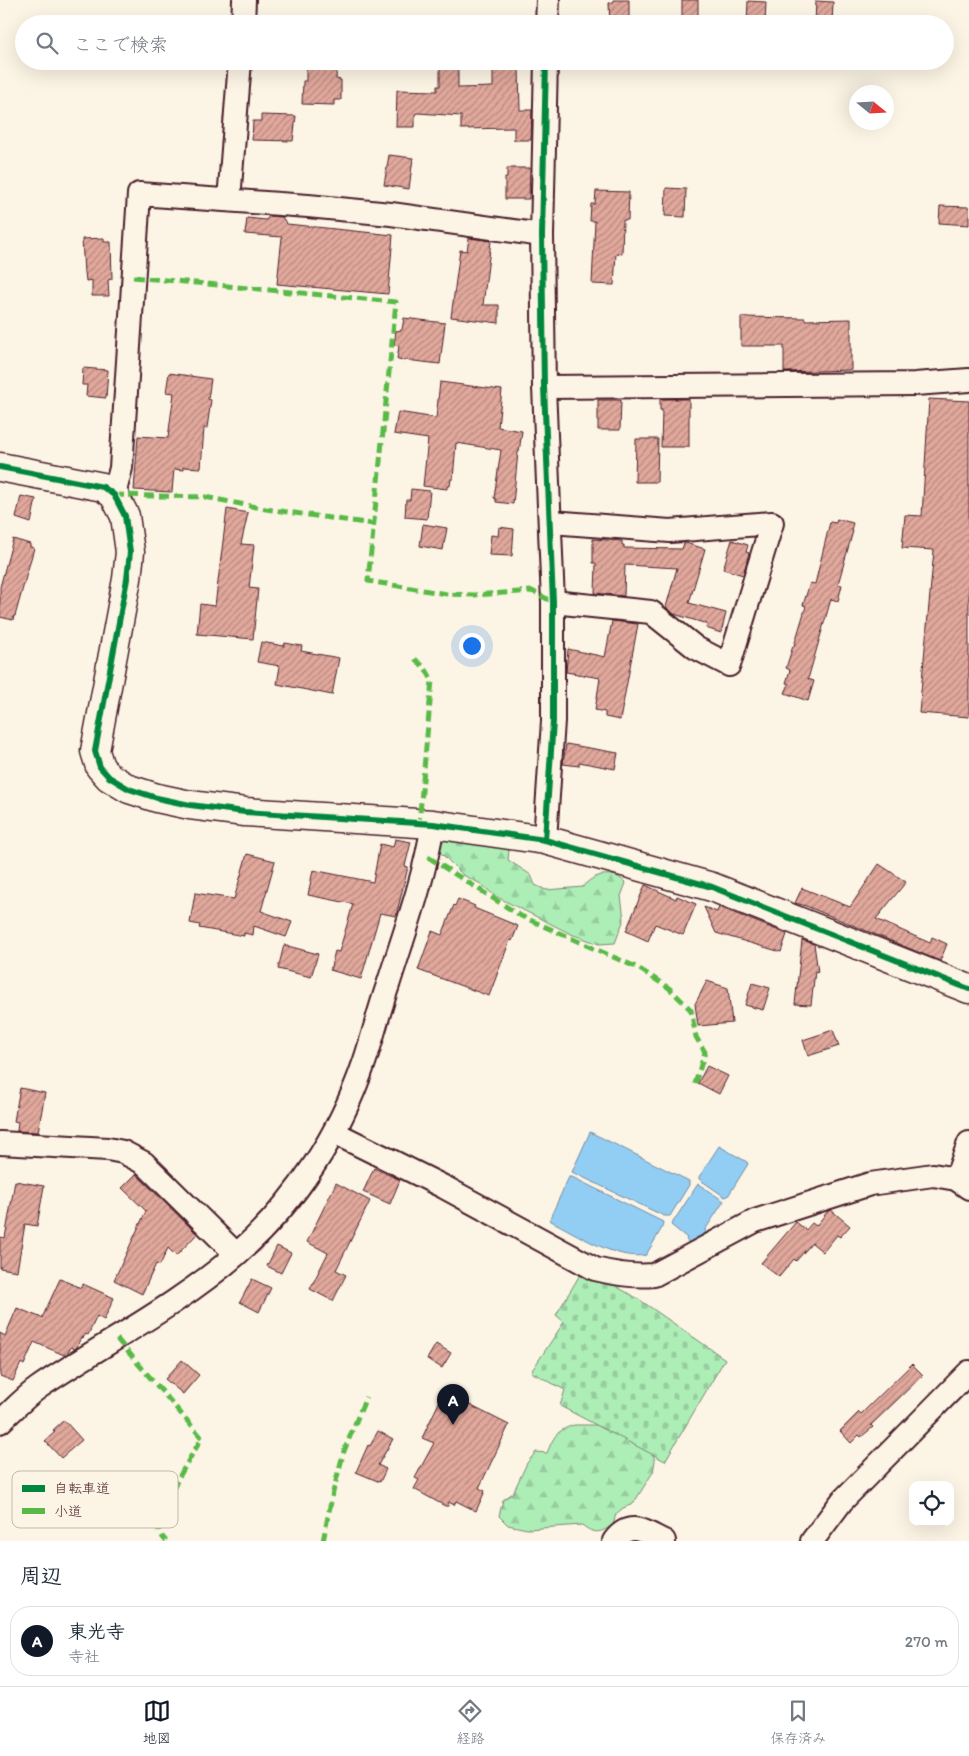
<!DOCTYPE html>
<html lang="ja">
<head>
<meta charset="utf-8">
<style>
  :root { --surface:#fff; --page:#f2f2f3; --text:#1f2937; --muted:#747a83; --line:#e0e1e3; --accent:#111827 }
  body { margin:0; font-family:Itim,"Klee One",sans-serif; background:var(--page); color:var(--text) }
  .controls { position:absolute; right:15px; bottom:15px; display:grid; overflow:hidden; border-radius:10px; box-shadow:0 5px 20px #0002 }
  .controls button { width:45px; height:45px; display:grid; place-items:center; padding:0; border:0; border-bottom:1px solid var(--line); background:var(--surface); color:var(--text); font:25px sans-serif }
  .compass { position:absolute; left:849px; top:85px; width:45px; height:45px; border-radius:50%; background:var(--surface); box-shadow:0 5px 20px #0002; rotate:108deg }
  .you { position:absolute; left:471px; top:645px; width:18px; height:18px; margin:-12px; border:4px solid #fff; border-radius:50%; background:#1a73e8; box-shadow:0 0 0 8px #1a73e833 }
  .badge { display:grid; place-items:center; width:32px; height:32px; border-radius:50%; background:var(--accent); color:#fff; font-size:16px; font-weight:700 }
  .pin { position:absolute; translate:-50% -41px; filter:drop-shadow(0 1px 2px #0008) }
  .pin::after { content:''; position:absolute; top:26px; width:18px; height:15px; background:inherit; clip-path:polygon(0 0,100% 0,50% 100%) }
  .list { margin:0; padding:0; list-style:none }
  h2 { display:flex; justify-content:space-between; align-items:center; height:65px; margin:0; padding:0 20px; font-size:21px }
  h2 small { font-size:16px; font-weight:400; color:var(--muted) }
  .list li { display:grid; grid-template-columns:32px 1fr auto; gap:15px; align-items:center; box-sizing:border-box; height:70px; margin:0 10px 10px; padding:0 10px; border:1px solid var(--line); border-radius:20px }
  .list b { display:block; font-size:19px; white-space:nowrap }
  .list p { margin:0; font-size:16px; white-space:nowrap; color:var(--muted) }
  .list em { font-size:16px; font-style:normal; color:var(--muted) }
  .icon { flex:none; width:28px; height:28px; fill:none; stroke:currentColor; stroke-width:2; stroke-linecap:round; stroke-linejoin:round }
  .map { position:relative; flex:none; width:969px; height:1541px; overflow:hidden }
  .search { position:absolute; background:var(--surface); box-shadow:0 5px 20px #0002; left:15px; right:15px; top:15px; height:55px; display:flex; align-items:center; gap:12px; box-sizing:border-box; padding:0 18px; border-radius:28px; color:var(--muted); font-size:19px }
  .sheet { height:145px; background:var(--surface) }
  nav { display:flex; justify-content:space-around; align-items:center; box-sizing:border-box; height:70px; border-top:1px solid var(--line); background:var(--surface); font-size:14px; color:var(--muted) }
  nav a { display:grid; justify-items:center; gap:2px }
  nav .on { color:var(--accent) }
  .map>svg:first-child { display:block }
  .forest { fill:url(#forest-firs); stroke:#7c8671 }
  .cemetery { fill:url(#cemetery-stones); stroke:#7c8671 }
  .water { fill:#92cef3; stroke:#7588a3 }
  .building { fill:url(#building-hatch); stroke:#4a1f2b }
  .lines { fill:none; stroke-linecap:round; stroke-linejoin:round }
  .street-casing { stroke:#4a1f2b; stroke-width:26 }
  .secondary-casing { stroke:#4a1f2b; stroke-width:31 }
  .street { stroke:#fcf5e5; stroke-width:22 }
  .secondary { stroke:#fcf5e5; stroke-width:28 }
  .quiet { stroke:#58b947; stroke-width:5; stroke-dasharray:10 5; stroke-linecap:butt }
  .cycleway-casing { stroke:#fcf5e5; stroke-width:9 }
  .cycleway { stroke:#00873e; stroke-width:6 }
  .key { fill:#fcf5e5; stroke:#c7b5ad; stroke-width:1 }
  .key-label { font-size:14px; fill:#4a1f2b }
</style>
</head>
<body>
<div class="map">
<svg width="969" height="1541" viewBox="0 0 969 1541">
  <defs>
    <pattern id="forest-firs" width="22" height="20" patternUnits="userSpaceOnUse" patternTransform="scale(1.25)"><rect width="22" height="20" fill="#adeeb7"/><path d="M5 1l3.5 6h-7zM16 11l3.5 6h-7z" fill="#96cc9e"/></pattern>
    <pattern id="cemetery-stones" width="16" height="16" patternUnits="userSpaceOnUse" patternTransform="scale(1.25)"><rect width="16" height="16" fill="#adeeb7"/><path d="M2 7V4a2 2 0 0 1 4 0v3zM10 15v-3a2 2 0 0 1 4 0v3z" fill="#96cc9e"/></pattern>
    <pattern id="building-hatch" width="6" height="6" patternUnits="userSpaceOnUse" patternTransform="scale(1.25)"><rect width="6" height="6" fill="#e1a89c"/><path d="M-1 1l2-2M0 6l6-6M5 7l2-2" fill="none" stroke="#b8887f"/></pattern>
  </defs>
  <rect width="100%" height="100%" fill="#fcf5e5"/>
  <filter id="ink" filterUnits="userSpaceOnUse"><feTurbulence type="fractalNoise" baseFrequency=".02" numOctaves="2"/><feDisplacementMap in="SourceGraphic" scale="10" xChannelSelector="R" yChannelSelector="G"/><feConvolveMatrix kernelMatrix="1 2 1 2 8 2 1 2 1" color-interpolation-filters="sRGB"/></filter>
  <g filter="url(#ink)">
    <g class="forest">
      <path d="M444,838C465,845 487,842 509,850L508,860L531,875L535,885L546,890L583,887C593,873 614,870 626,883L621,896L624,919L615,943L599,944L571,934L495,896L481,884L463,875L440,852L438,844Z"/>
      <path d="M574,1425H602L652,1451L655,1461L653,1472L633,1504L623,1508L616,1514L613,1525C600,1533 595,1535 582,1525L527,1529L508,1525L499,1516L503,1500L513,1493L527,1463L536,1452L547,1453C554,1436 556,1431 574,1425Z"/>
    </g>
    <path class="cemetery" d="M584,1268L640,1300L725,1359L665,1461L560,1406L565,1390L531,1372L564,1322L556,1315Z"/>
    <g class="water">
      <path d="M590,1132L689,1181V1185L670,1216H664L572,1172Z"/>
      <path d="M719,1146L747,1162L748,1164L728,1196L725,1197L699,1179V1177Z"/>
      <path d="M569,1177H572L663,1222L662,1228L646,1255C617,1261 577,1234 551,1221L550,1218Z"/>
      <path d="M698,1184L724,1201L705,1230L706,1233L693,1246L686,1240L687,1238L671,1225Z"/>
    </g>
    <g class="building">
      <path d="M613,0H629V24H610L609,3H613Z"/>
      <rect x="682" y="0" width="16" height="24"/>
      <path d="M748,1L766,2L765,24H747Z"/>
      <path d="M816,1L833,2L832,24H815Z"/>
      <path d="M306,61H337L336,79L341,80V100H334V105L302,104L303,81H306Z"/>
      <path d="M458,64V88L493,87V65H516V68H519L520,110H532L531,140H514V128L461,129V116L418,113L415,114V127H396L397,90L437,91V86H440V65Z"/>
      <path d="M261,115L296,116L293,141L252,140L253,121H261Z"/>
      <path d="M389,155L413,158L409,189L384,185Z"/>
      <path d="M507,168H530L529,199H505V178H507Z"/>
      <path d="M666,188L686,189L685,217L665,216Z"/>
      <path d="M596,191L629,192L628,220H623L622,254L616,253L614,285L592,284L595,221H590L591,204H595Z"/>
      <path d="M940,206L969,207V225L939,223Z"/>
      <path d="M269,216L282,217L287,224L393,235L388,294L277,284L282,237L245,234L247,218L266,220Z"/>
      <path d="M104,238V242H111L112,279L108,280L109,296H92V280L86,281L85,272L84,273L82,239Z"/>
      <path d="M469,238L491,241L483,305H499V323L451,317L460,250L467,251Z"/>
      <path d="M741,317L805,318V320L851,319V370L784,372V346H741Z"/>
      <path d="M404,318L445,323L440,364L397,359L399,346L394,345L396,331L402,330Z"/>
      <path d="M83,368L108,370L106,398L86,396L87,385H82Z"/>
      <path d="M169,373L211,379L208,399L211,400L207,428H204L201,468L183,467V470L174,469L172,492L134,490L138,436L168,438L174,393L166,392Z"/>
      <path d="M440,382L502,390L498,427L522,431L519,452H518L513,504L496,502V499L494,498L501,450L456,443L453,479H451L450,486H447V489L423,486L428,439L394,434L398,412L436,418Z"/>
      <path d="M660,399H689V447H661L662,410H660Z"/>
      <path d="M929,399L969,401V717L919,713L934,550L902,548L905,515L922,516Z"/>
      <path d="M598,400H621L620,430H598Z"/>
      <path d="M636,439H658L657,482H635Z"/>
      <path d="M411,489L430,491L427,519L405,517L406,500H410Z"/>
      <path d="M21,496L36,499L31,523L16,518Z"/>
      <path d="M227,509L248,513L241,544L254,545L249,588L258,589L253,639L197,634L200,604L215,606Z"/>
      <path d="M837,519L853,523L851,530L853,531L838,584L842,585L838,601L831,599L808,679L814,681L808,701L785,693L789,684L786,683L790,670L786,668L793,646H794L806,606L803,605L810,583L815,584L830,522L836,523Z"/>
      <path d="M423,524L447,528L443,550L420,546Z"/>
      <path d="M499,527L514,529L512,556L489,555L491,535L498,536Z"/>
      <path d="M13,539L30,544V547L34,548L15,616H14L13,620L0,617V587Z"/>
      <path d="M593,539L622,541V545H624V548L682,549L684,543H686L705,549L689,603L726,613L721,633L706,628L707,624L674,614L666,607L677,568L625,565L624,596L595,593L596,563H593Z"/>
      <path d="M732,540L748,545L746,552L749,553L743,575L723,569Z"/>
      <path d="M612,621L638,624L620,720L605,717V712L595,710L600,678L566,672L568,649L605,657Z"/>
      <path d="M261,642L284,646L285,643L302,646L301,651L339,658L332,695L277,684L280,666L257,662Z"/>
      <path d="M566,744L618,753L615,769L579,762V766L563,764Z"/>
      <path d="M395,839L411,842L405,866L408,867L396,916L380,913L361,979L330,970L335,951L339,952L353,904L308,895L313,870L373,882L380,844L393,847Z"/>
      <path d="M247,854L275,861L261,911L292,922L286,937L254,926L253,935L244,933V936L199,928L200,925L190,923L195,893L234,899Z"/>
      <path d="M879,864L906,882L876,919L930,943L932,937L947,944L940,961L806,906L795,903L802,888L850,907Z"/>
      <path d="M645,885L676,899L677,896L696,904L683,935L655,924L648,941L626,931Z"/>
      <path d="M458,899L475,906L474,908L518,926L512,941L510,940L489,996L418,970L432,931L442,935L454,905L455,906Z"/>
      <path d="M704,907L717,912L719,907L787,934L781,952L716,933Z"/>
      <path d="M802,940L814,944L818,972L815,971L811,1005L795,1004Z"/>
      <path d="M284,945L318,954L311,977L278,969Z"/>
      <path d="M707,981L728,988L732,1023L698,1026L695,1004Z"/>
      <path d="M752,983L770,988L763,1010L745,1005Z"/>
      <path d="M833,1030L839,1046L808,1056L803,1040Z"/>
      <path d="M707,1066L728,1076L719,1094L698,1083Z"/>
      <path d="M20,1088L45,1093L38,1132L17,1131L18,1122L14,1121Z"/>
      <path d="M374,1168L400,1180L390,1204L363,1192Z"/>
      <path d="M136,1174L197,1234L176,1256L168,1248L160,1265L156,1264L142,1294L114,1280L146,1211L122,1188Z"/>
      <path d="M15,1181L44,1186L37,1226L25,1224L17,1271L0,1268V1237L5,1238Z"/>
      <path d="M336,1183L370,1201L336,1270L346,1275L333,1301L310,1289L328,1253L307,1242Z"/>
      <path d="M831,1210L850,1226L840,1237L837,1235L823,1252L812,1243L796,1261L794,1259L779,1277L761,1263L796,1222L806,1230L812,1223L816,1226L828,1211Z"/>
      <path d="M277,1246L291,1253L281,1273L267,1266Z"/>
      <path d="M60,1279L81,1288L83,1284L114,1298L104,1320L97,1316L88,1335L86,1334L83,1338L81,1337L77,1347L75,1349L71,1347L68,1353L64,1355L34,1342L24,1365L21,1363L13,1381L0,1376V1333L5,1336L17,1308L42,1318Z"/>
      <path d="M252,1279L271,1288L259,1312L240,1302Z"/>
      <path d="M436,1344L451,1353L442,1368L427,1359Z"/>
      <path d="M182,1360L199,1375L183,1394L165,1379Z"/>
      <path d="M912,1364L923,1375L871,1425L873,1427L861,1437L859,1435L851,1443L840,1431L859,1412L861,1414Z"/>
      <path d="M444,1392L509,1425L479,1488L485,1491L476,1511L456,1501L454,1505L449,1502L448,1506H445L414,1489L419,1480L415,1478L434,1443L422,1438Z"/>
      <path d="M64,1420L82,1440L61,1458L45,1441L55,1432L53,1430Z"/>
      <path d="M378,1431L393,1439L378,1465L386,1469L380,1482L356,1472L368,1445L370,1446Z"/>
    </g>
    <g class="lines">
      <g class="street-casing">
        <g id="street">
          <path d="M243,24L244,0"/>
          <path d="M547,24L548,0"/>
          <path d="M229,200L240,61"/>
          <path d="M544,387L915,384L969,380"/>
          <path d="M114,495L121,468L139,194L308,206L391,214L542,235"/>
          <path d="M551,522L670,531L772,523L729,665L696,648L651,612L553,602"/>
          <path d="M545,840L553,721V602L544,387L542,235L546,61"/>
          <path d="M335,1133L444,1187L595,1269C615,1274 633,1277 654,1275L755,1221L870,1184L933,1175L956,1179L969,1188"/>
          <path d="M0,1143L108,1149L123,1152L144,1163L236,1254"/>
          <path d="M956,1179L969,1143"/>
          <path d="M0,1422C12,1411 24,1398 38,1388C104,1343 176,1307 237,1254C295,1203 339,1136 364,1063C373,1037 379,1010 388,985C405,931 424,880 433,824"/>
          <path d="M614,1541C630,1519 645,1532 664,1541"/>
          <path d="M812,1541L842,1501L969,1372"/>
        </g>
      </g>
      <g class="secondary-casing">
        <path id="secondary" d="M0,467L103,487L114,495L125,516L130,552L127,579L95,751L100,767L109,777L129,789L157,798L190,805L245,812L433,824L545,840L712,887L969,989"/>
      </g>
      <use href="#street" class="street"/>
      <use href="#secondary" class="secondary"/>
      <g class="quiet">
        <path d="M133,277L396,302L368,581L447,594L475,595L532,591L553,602"/>
        <path d="M114,495L205,497L266,509L373,524"/>
        <path d="M415,659L425,668L432,680L419,824"/>
        <path d="M428,857L521,916L638,968L669,988L691,1010L696,1037L705,1052L695,1084"/>
        <path d="M117,1339L202,1438C192,1454 157,1512 158,1528C159,1533 163,1538 166,1541"/>
        <path d="M323,1541L333,1492L344,1451L366,1397"/>
      </g>
      <g class="cycleway-casing">
        <g id="cycleway">
          <path d="M0,467L103,487L114,495L125,516L130,552L127,579L95,751L100,767L109,777L129,789L157,798L190,805L245,812L433,824L545,840L712,887L969,989"/>
          <path d="M545,840L553,721V602L544,387L542,235L546,61"/>
        </g>
      </g>
      <use href="#cycleway" class="cycleway"/>
    </g>
  </g>
  <rect x="12" y="1471" width="166" height="57" rx="8" class="key"/>
  <rect x="22" y="1485" width="23" height="7" fill="#00873e"/>
  <rect x="22" y="1508" width="23" height="6" fill="#58b947"/>
  <g class="key-label">
    <text x="54" y="1493">自転車道</text>
    <text x="54" y="1516">小道</text>
  </g>
</svg>
<div class="controls">
<button><svg class="icon" aria-label="locate" viewBox="0 0 24 24"><circle cx="12" cy="12" r="6"/><path d="M12 2v4M12 18v4M2 12h4M18 12h4"/></svg></button>
</div>
<svg class="compass" viewBox="-18 -18 36 36"><path d="M0-13l5 13h-10z" fill="#e53935"/><path d="M0 13l5-13h-10z" fill="#747a83"/></svg>
<div class="you"></div>
<div class="pin badge" style="left:453px;top:1425px">A</div>
<div class="search"><svg class="icon" aria-label="search" viewBox="0 0 24 24"><circle cx="10" cy="10" r="6"/><path d="M15 15l6 6"/></svg>ここで検索</div>
</div>
<section class="sheet">
<h2>周辺<small></small></h2>
<ul class="list">
<li><span class="badge">A</span><div><b>東光寺</b><p>寺社</p></div><em>270 m</em></li>
</ul>
</section>
<nav>
<a class="on"><svg class="icon" aria-label="map" viewBox="0 0 24 24"><path d="M3 6l6-2 6 2 6-2v14l-6 2-6-2-6 2zM9 4v14M15 6v14"/></svg>地図</a>
<a><svg class="icon" aria-label="directions" viewBox="0 0 24 24"><path d="M12 3l9 9-9 9-9-9zM9 14v-3h6M13 9l2 2-2 2"/></svg>経路</a>
<a><svg class="icon" aria-label="saved" viewBox="0 0 24 24"><path d="M7 4h10v16l-5-4-5 4z"/></svg>保存済み</a>
</nav>
</body>
</html>
